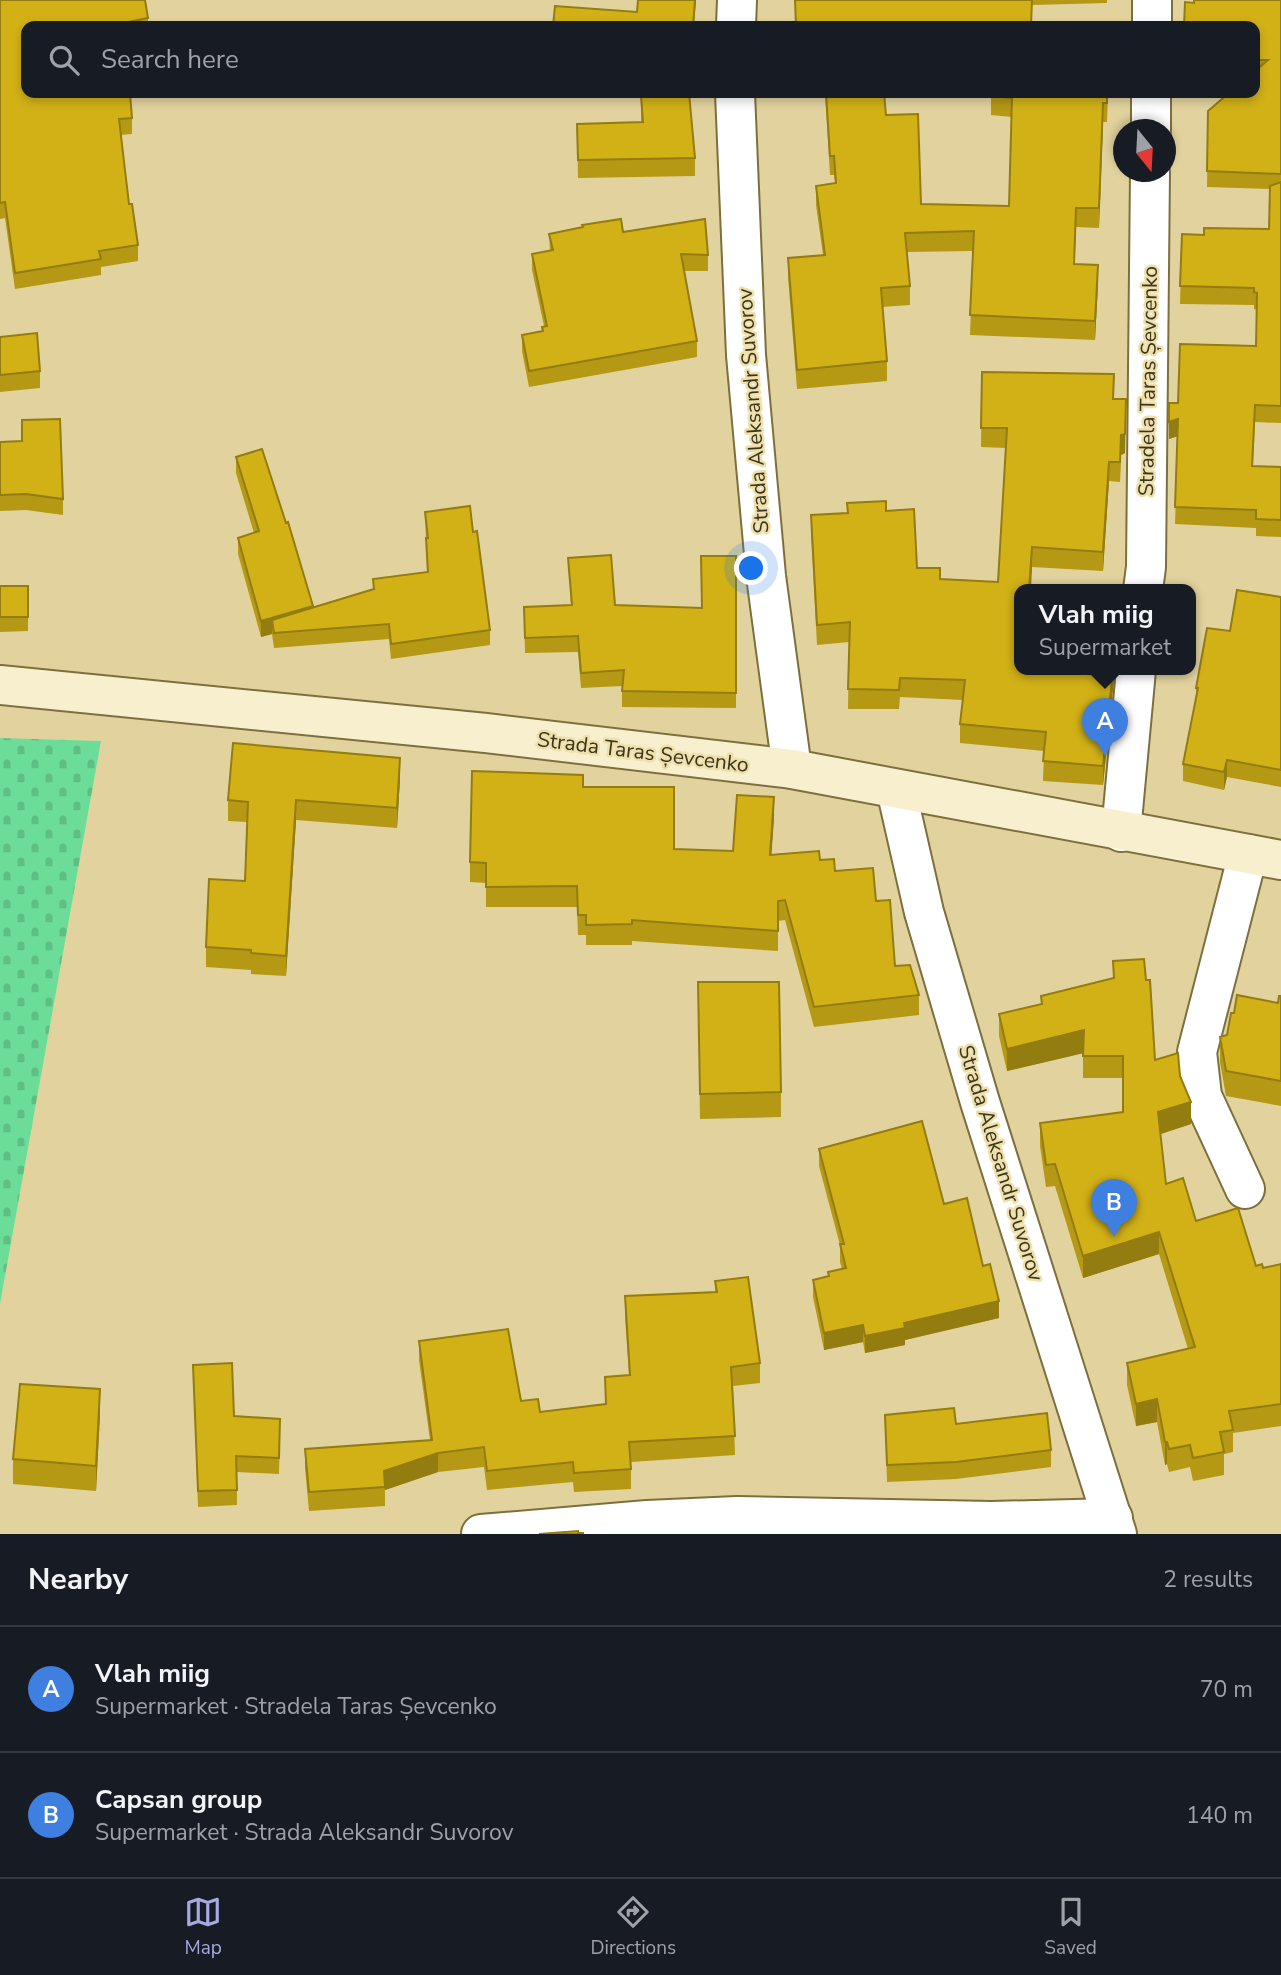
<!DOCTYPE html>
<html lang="en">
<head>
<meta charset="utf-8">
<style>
  :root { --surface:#171b24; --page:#20242c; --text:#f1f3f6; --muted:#9ea1a6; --line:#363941; --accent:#a6aae1 }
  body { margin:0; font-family:"Nunito Sans",sans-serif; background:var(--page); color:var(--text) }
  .compass { position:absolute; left:1113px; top:119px; width:63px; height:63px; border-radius:50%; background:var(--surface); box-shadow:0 4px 10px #0003; rotate:162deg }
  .you { position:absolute; left:752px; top:569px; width:24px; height:24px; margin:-18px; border:5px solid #fff; border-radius:50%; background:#1a73e8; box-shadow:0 0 0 10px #1a73e833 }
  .badge { display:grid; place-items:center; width:46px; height:46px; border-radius:50%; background:var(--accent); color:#fff; font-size:23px; font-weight:700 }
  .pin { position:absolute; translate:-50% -58px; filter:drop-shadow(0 2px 4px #0008) }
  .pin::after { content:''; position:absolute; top:37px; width:24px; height:21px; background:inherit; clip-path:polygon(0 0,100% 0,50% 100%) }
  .popup { position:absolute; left:1014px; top:584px; width:182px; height:91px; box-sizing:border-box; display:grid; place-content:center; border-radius:14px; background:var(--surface); filter:drop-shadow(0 2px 5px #0005); font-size:23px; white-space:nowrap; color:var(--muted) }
  .popup b { font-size:26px; color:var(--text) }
  .popup::after { content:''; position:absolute; left:50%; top:100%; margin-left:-14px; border:14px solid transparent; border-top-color:var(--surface) }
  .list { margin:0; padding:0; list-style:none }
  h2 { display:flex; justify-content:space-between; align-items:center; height:91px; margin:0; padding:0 28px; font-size:30px }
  h2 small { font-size:23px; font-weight:400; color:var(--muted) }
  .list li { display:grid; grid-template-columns:46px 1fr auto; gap:21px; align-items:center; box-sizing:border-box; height:126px; padding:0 28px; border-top:2px solid var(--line) }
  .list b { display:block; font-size:26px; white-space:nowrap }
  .list p { margin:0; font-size:23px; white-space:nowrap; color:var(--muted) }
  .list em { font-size:23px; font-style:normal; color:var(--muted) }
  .icon { flex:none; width:38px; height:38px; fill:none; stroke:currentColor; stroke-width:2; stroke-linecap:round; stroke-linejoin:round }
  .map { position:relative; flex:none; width:1281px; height:1534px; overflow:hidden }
  .search { position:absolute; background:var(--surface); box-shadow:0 4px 10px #0003; left:21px; right:21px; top:21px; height:77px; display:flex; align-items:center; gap:18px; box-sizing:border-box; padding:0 24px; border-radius:14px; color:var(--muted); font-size:26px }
  .sheet { height:343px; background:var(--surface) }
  nav { display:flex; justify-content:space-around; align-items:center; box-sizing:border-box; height:98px; border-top:2px solid var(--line); background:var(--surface); font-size:19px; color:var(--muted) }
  nav a { display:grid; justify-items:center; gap:4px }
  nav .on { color:var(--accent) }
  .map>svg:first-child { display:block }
  .cemetery { fill:url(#cemetery-stones) }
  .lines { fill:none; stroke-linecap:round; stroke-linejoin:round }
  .street-casing { stroke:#7d703e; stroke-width:42 }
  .secondary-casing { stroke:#7d703e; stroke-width:42 }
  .street { stroke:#fff; stroke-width:38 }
  .secondary { stroke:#f8efce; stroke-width:38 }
  .wall { fill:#b59814 }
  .shaded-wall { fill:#937c10 }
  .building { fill:#d2b117; stroke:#937c10; stroke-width:2 }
  .labels { text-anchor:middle; stroke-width:5; stroke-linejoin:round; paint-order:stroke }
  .street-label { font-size:21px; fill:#3a351f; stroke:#efe0ab }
</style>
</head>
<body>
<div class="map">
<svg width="1281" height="1534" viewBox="0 0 1281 1534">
  <defs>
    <pattern id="cemetery-stones" width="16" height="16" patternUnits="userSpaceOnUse" patternTransform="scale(1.75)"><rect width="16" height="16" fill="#6cdd98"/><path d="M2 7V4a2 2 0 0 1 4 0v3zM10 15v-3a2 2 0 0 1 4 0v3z" fill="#5ebe83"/></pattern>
  </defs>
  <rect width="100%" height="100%" fill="#e2d39e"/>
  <path class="cemetery" d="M0,738L101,741L0,1304Z"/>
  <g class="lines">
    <g class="street-casing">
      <g id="street">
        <path d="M736,26L737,0"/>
        <path d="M1152,26V0"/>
        <path d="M735,93L746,355L766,576L792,769"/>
        <path d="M1151,130V93"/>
        <path d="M1143,590L1146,567L1150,172"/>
        <path d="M896,789L924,912L980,1102L1117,1534"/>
        <path d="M1121,832L1136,670"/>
        <path d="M1245,1189L1202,1096L1197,1052L1248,854"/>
        <path d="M481,1534L647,1520L737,1516L991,1521L1113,1518"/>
      </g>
    </g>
    <g class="secondary-casing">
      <path id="secondary" d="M0,685L486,733L792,769L1281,860"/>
    </g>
    <use href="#street" class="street"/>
    <use href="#secondary" class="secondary"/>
  </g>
  <g class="wall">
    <path d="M0,0L148,18V26H26L132,118V134L121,135L129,204L138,245V261L101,267V275L15,289L5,218L0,219Z"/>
    <path d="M795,0H1107V3L1032,5Z"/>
    <path d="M1281,0V423L1255,422L1253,466L1281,467V537L1256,536V528L1175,524L1178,436L1169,439L1178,403L1256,346L1257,310L1254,309V305L1180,304L1182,234L1204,235L1269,229L1270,189L1207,187L1208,111L1255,93V26Z"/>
    <path d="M825,93H884L886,115L921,204L1009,206L1012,117L991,115V93H1108L1107,122H1103L1099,228L1076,227L1074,264L1098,284L1095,340L970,335L973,251L907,252L910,286V305L882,307L887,361V381L797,389L788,277V258L823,255L816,205V186L835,183L834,175H830Z"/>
    <path d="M641,96L695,158V176L578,178L577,124L641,122Z"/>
    <path d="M623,232L708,255V271H684L697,341V357L529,387L522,351V335L542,331V327L544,326L532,270V254L550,251L549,234Z"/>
    <path d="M0,337L40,371V388L0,392Z"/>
    <path d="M982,372L1114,399L1125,453L1121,455L1120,482L1109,481L1103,571L1032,567L1019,670H1115L1103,785L1043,781L1044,751L960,743V724L963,700L900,697L899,709H848L849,642L817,645L811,534V515L886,511L917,568L940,579L998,582L1006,448L981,447Z"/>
    <path d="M0,442L63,499V515L26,510L0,511Z"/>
    <path d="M236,457L313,607L373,589V579L427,572L425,512L473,532L490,630V645L391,659L389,639L274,648L272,634L261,637L238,554V538L254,533L236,473Z"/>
    <path d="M736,556V708L622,707V686L581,688L578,652L525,653L524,607L571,605L568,558L615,605L701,608Z"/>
    <path d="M0,586H28V631L0,632Z"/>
    <path d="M1281,597V787L1227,777L1224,790L1183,781V764L1196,703V688L1230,631Z"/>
    <path d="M400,779L397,828L296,820L286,976L251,974V970L206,967V947L245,881L247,822L228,821V800Z"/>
    <path d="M583,787L674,849L733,851L774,818L771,855L820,860L876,901L895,966L919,995V1015L814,1027L785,920L778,921V951L632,941V945H586V935H578L577,907H486V883L470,882V862Z"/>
    <path d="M1113,961L1146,980L1155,1060L1180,1076L1191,1124L1160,1134L1166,1184L1196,1221L1256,1266L1263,1268L1281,1264V1426L1233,1433V1452L1224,1454V1475L1193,1481L1190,1467L1169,1472L1167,1464L1165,1465L1157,1422L1136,1426L1127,1385V1363L1188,1349L1159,1254L1083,1278L1055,1186L1046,1187L1040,1146V1123L1123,1112V1078H1083V1053L1007,1071L999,1036V1014L1041,1004V996L1113,978Z"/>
    <path d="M698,982L781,1092V1117L700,1119Z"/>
    <path d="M1281,996V1106L1226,1096L1220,1062V1037L1227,1035L1234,1013L1278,1003Z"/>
    <path d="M819,1149L944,1204L983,1266L999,1318L905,1340V1345L865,1353L863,1342L824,1350L813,1297V1280L828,1277V1272L842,1269L840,1262V1245L819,1166Z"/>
    <path d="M715,1281L760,1363V1383L733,1386L735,1455L631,1462V1489L574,1492L573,1482L487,1490L484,1467L438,1472L385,1490V1506L309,1511L305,1468V1449L430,1440L419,1360V1341L540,1412L605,1404V1377L629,1375L625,1316V1296L715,1292Z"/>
    <path d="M193,1365L234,1416L280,1434L279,1474L237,1472V1505L198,1507Z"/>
    <path d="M100,1414L96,1491L13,1484V1459Z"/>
    <path d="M885,1415L956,1424L1051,1450V1467L956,1479L887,1482Z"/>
  </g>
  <g class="shaded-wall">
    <path d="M695,0H696L694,26H693Z"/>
    <path d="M1103,103V122L1099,228V208Z"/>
    <path d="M1076,208V227L1074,283V264Z"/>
    <path d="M1098,265V284L1095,340V321Z"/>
    <path d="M1126,399L1125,453L1121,455L1120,482L1121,435Z"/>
    <path d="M1178,419V436L1169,439V422Z"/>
    <path d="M1109,462V481L1103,571V552Z"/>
    <path d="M1032,547V567L1031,590H1029Z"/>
    <path d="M313,606V622L274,633L272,620V634L261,637V621Z"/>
    <path d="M1113,670H1115L1103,785V766Z"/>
    <path d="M400,758V779L397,828V808Z"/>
    <path d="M1227,760V777L1224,790V772Z"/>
    <path d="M774,797V818L770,876V855Z"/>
    <path d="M296,800V820L286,976V956Z"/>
    <path d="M1084,1030V1053L1007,1071V1049Z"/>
    <path d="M1191,1102V1124L1158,1135V1112Z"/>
    <path d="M1159,1232V1254L1083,1278V1256Z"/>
    <path d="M999,1301V1318L905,1340V1345L865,1353V1336L904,1323Z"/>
    <path d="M863,1325V1342L824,1350V1333Z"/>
    <path d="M100,1389V1414L96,1491V1466Z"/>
    <path d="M1157,1399V1422L1136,1426V1404Z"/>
    <path d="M1165,1442H1167V1464L1165,1465Z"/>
    <path d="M438,1453V1472L385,1490L384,1471Z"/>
  </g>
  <g class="building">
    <path d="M0,0H145L148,18L123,23V26H26V93H130L132,118L119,119L129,204H132L138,245L99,251L101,259L15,273L5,202L0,203Z"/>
    <path d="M638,0H695L693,26H553L555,6L637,12Z"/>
    <path d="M795,0H1032L1031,26H796Z"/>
    <path d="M1194,0H1281V174L1207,171L1208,111L1229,93H1255V71L1268,60H1255V26H1184L1185,2L1194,3Z"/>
    <path d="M680,93H689L695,158L578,160L577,124L643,122L641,96Z"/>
    <path d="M826,93H884L886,115L918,114L921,204L1009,206L1012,98L991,96V93H1107V103H1103L1099,208H1076L1074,264L1098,265L1095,321L970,315L974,231L905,233L910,286L881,288L887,361L797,370L788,258L825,255L816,186L836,183L834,156H830Z"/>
    <path d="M1281,182V406L1255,405L1252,466L1281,467V520L1256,519V510L1175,507L1178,419L1169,422V403H1178L1180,344L1256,346L1257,293L1254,292V288L1180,286L1182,234L1204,235V228L1269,229L1270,186Z"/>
    <path d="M621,219L623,232L705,219L708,255L681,254L697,341L529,371L522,335L543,331L542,327L547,326L532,254L553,250L549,234L583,227L582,225Z"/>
    <path d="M37,333L40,371L0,375V337Z"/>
    <path d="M982,372L1114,374L1113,399H1126L1125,434L1121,435L1120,462H1109L1103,552L1032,547L1029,590H1019V670H1113L1103,766L1043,761L1046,732L960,724L965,680L900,678L899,690L848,689L850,622L817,625L811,515L848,513L847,503L886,501V511L914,509L917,568H940V579L998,582L1007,428H981Z"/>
    <path d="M60,419L63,499L26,494L0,495V442L22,441V420Z"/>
    <path d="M262,449L286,523L288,522L313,606L261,621L238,538L259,531L236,457Z"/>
    <path d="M470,506L473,532L477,531L490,630L391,644L389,624L274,633L272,620L374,589L373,579L428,572L426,538H428L425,512Z"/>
    <path d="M611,555L615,605L702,608L701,556H736V693L622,691L624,670L581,673L578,636L525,638L524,607L572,605L568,558Z"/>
    <rect x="0" y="586" width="28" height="31"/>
    <path d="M1237,590L1281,597V770L1227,760L1224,772L1183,764L1198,688H1196L1207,628L1230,631Z"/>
    <path d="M233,743L400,758L397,808L296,800L286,956L251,953V950L206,947L209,879L245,881L248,802L228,800Z"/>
    <path d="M472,771L583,775V787H674V849L733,851L737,795L774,797L770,855L819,851L820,860L834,859L835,871L873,868L876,901L890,900L895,966L910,965L919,995L814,1007L785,900L778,901V931L632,920V924L586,925V915H578L577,886L486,887V863L470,862Z"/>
    <path d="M1144,959L1146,980H1150L1155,1060L1178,1053L1180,1076L1191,1102L1158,1112L1166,1184L1183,1178L1196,1221L1238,1208L1256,1266L1262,1264L1263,1268L1281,1264V1404L1229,1411L1233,1430L1220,1432L1224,1452L1193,1458L1190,1445L1169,1449L1167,1442H1165L1157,1399L1136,1404L1127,1363L1195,1347L1159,1232L1083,1256L1055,1164L1046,1165L1040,1123L1123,1112V1056H1083L1084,1030L1007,1049L999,1014L1042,1004L1041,996L1114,978L1113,961Z"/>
    <path d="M698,982H779L781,1092L700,1094Z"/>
    <path d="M1237,995L1278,1003L1279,996H1281V1081L1226,1071L1220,1037L1227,1035L1231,1013H1234Z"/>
    <path d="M922,1121L944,1204L967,1198L983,1266L990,1264L999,1301L904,1323L905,1328L865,1336L863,1325L824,1333L813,1280L829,1276L828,1272L846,1268L840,1244H844L819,1149Z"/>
    <path d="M748,1277L760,1363L731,1367L735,1436L629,1442L631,1469L574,1473L573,1462L487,1471L484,1447L438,1453L384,1471L385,1487L309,1492L305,1449L432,1440L419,1341L508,1329L521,1401L538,1399L540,1412L606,1404L605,1377L630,1375L625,1296L717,1292L715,1281Z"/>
    <path d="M232,1363L234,1416L280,1419L279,1458L236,1456L237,1490L198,1491L193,1365Z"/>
    <path d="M20,1384L100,1389L96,1466L13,1459Z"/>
    <path d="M954,1408L956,1424L1047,1413L1051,1450L956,1462L887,1465L885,1415Z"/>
    <path d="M578,1531V1533H583V1534H539Z"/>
  </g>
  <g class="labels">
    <g class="street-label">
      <text transform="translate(1148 381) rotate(-89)" y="7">Stradela Taras Șevcenko</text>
      <text transform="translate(753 411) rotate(-94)" y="7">Strada Aleksandr Suvorov</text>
      <text transform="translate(643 752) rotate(7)" y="7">Strada Taras Șevcenko</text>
      <text transform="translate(1001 1163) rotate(73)" y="7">Strada Aleksandr Suvorov</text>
    </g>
  </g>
</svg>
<svg class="compass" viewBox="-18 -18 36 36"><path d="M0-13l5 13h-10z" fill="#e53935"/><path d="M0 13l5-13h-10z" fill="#9ea1a6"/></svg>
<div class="you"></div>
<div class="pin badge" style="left:1105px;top:756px;background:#3f7fe0">A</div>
<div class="popup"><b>Vlah miig</b>Supermarket</div>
<div class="pin badge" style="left:1114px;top:1237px;background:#3f7fe0">B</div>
<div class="search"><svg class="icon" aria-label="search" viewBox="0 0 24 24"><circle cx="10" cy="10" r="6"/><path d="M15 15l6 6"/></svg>Search here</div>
</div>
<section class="sheet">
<h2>Nearby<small>2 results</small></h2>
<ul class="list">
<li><span class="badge" style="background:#3f7fe0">A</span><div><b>Vlah miig</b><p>Supermarket · Stradela Taras Șevcenko</p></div><em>70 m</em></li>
<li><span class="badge" style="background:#3f7fe0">B</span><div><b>Capsan group</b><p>Supermarket · Strada Aleksandr Suvorov</p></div><em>140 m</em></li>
</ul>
</section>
<nav>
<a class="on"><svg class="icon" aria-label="map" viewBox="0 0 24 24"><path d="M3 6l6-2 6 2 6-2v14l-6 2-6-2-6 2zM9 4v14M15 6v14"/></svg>Map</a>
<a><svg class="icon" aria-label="directions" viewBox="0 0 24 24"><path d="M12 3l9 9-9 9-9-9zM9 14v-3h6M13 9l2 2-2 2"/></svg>Directions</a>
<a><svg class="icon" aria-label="saved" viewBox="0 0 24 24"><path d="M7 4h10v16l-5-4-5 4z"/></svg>Saved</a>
</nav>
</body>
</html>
